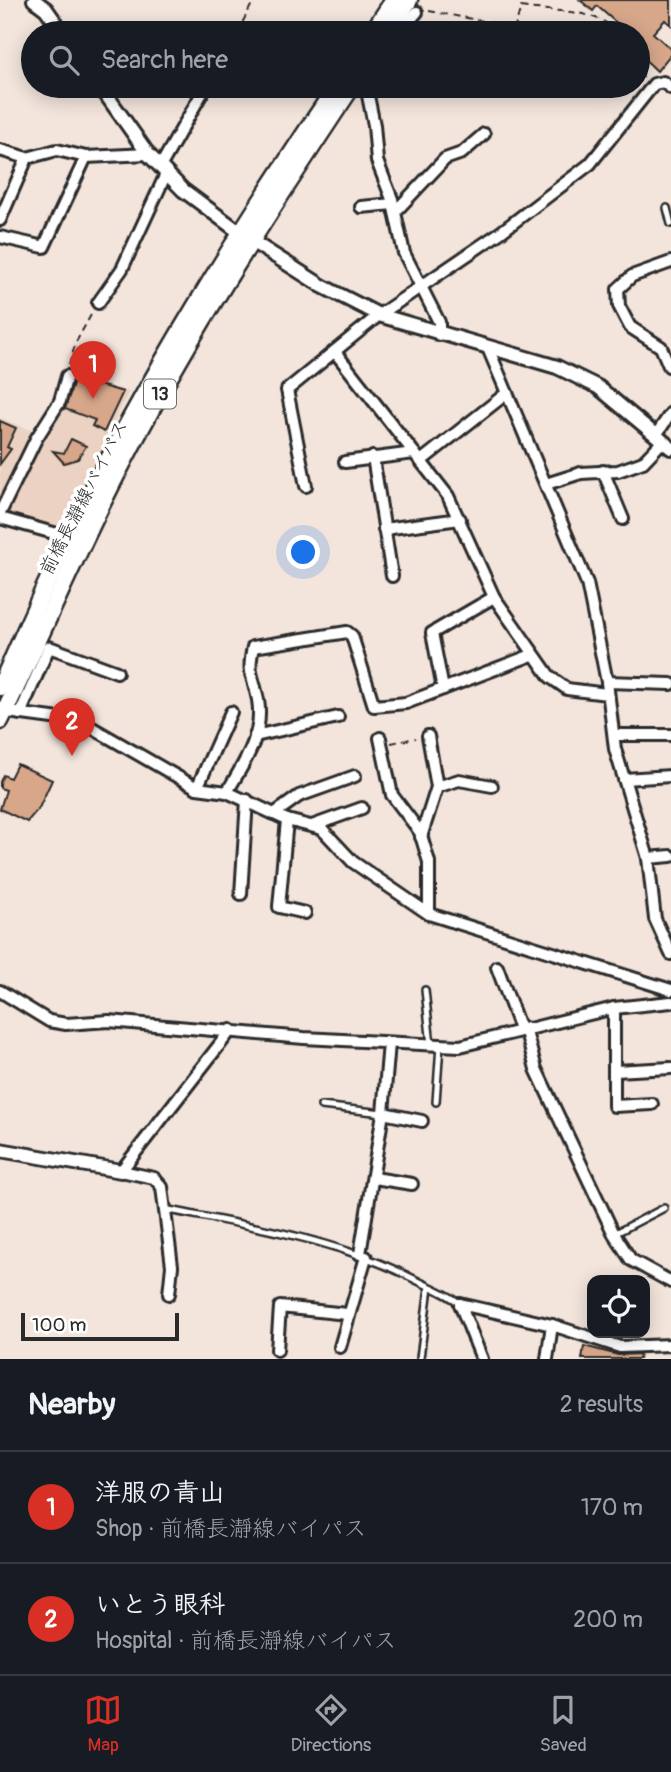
<!DOCTYPE html>
<html lang="en">
<head>
<meta charset="utf-8">
<style>
  :root { --surface:#171b24; --page:#242831; --text:#f1f3f6; --muted:#9ea1a6; --line:#363941; --accent:#d93025 }
  body { margin:0; font-family:Pangolin,"Klee One",sans-serif; background:var(--page); color:var(--text) }
  .controls { position:absolute; right:21px; bottom:21px; display:grid; overflow:hidden; border-radius:14px; box-shadow:0 4px 18px #0003 }
  .controls button { width:63px; height:63px; display:grid; place-items:center; padding:0; border:0; border-bottom:2px solid var(--line); background:var(--surface); color:var(--text); font:35px sans-serif }
  .scale { position:absolute; left:21px; bottom:18px; width:158px; box-sizing:border-box; padding-left:7px; border:4px solid #2b2b2b; border-top:0; font-size:19px; line-height:24px; white-space:nowrap; color:#2b2b2b; -webkit-text-stroke:5px #fff; paint-order:stroke }
  .you { position:absolute; left:304px; top:553px; width:24px; height:24px; margin:-18px; border:5px solid #fff; border-radius:50%; background:#1a73e8; box-shadow:0 0 0 10px #1a73e833 }
  .badge { display:grid; place-items:center; width:46px; height:46px; border-radius:50%; background:var(--accent); color:#fff; font-size:23px; font-weight:700 }
  .pin { position:absolute; translate:-50% -58px; filter:drop-shadow(0 2px 4px #0008) }
  .pin::after { content:''; position:absolute; top:37px; width:24px; height:21px; background:inherit; clip-path:polygon(0 0,100% 0,50% 100%) }
  .list { margin:0; padding:0; list-style:none }
  h2 { display:flex; justify-content:space-between; align-items:center; height:91px; margin:0; padding:0 28px; font-size:30px }
  h2 small { font-size:23px; font-weight:400; color:var(--muted) }
  .list li { display:grid; grid-template-columns:46px 1fr auto; gap:21px; align-items:center; box-sizing:border-box; height:112px; padding:0 28px; border-top:2px solid var(--line) }
  .list b { display:block; font-size:26px; white-space:nowrap }
  .list p { margin:0; font-size:23px; white-space:nowrap; color:var(--muted) }
  .list em { font-size:23px; font-style:normal; color:var(--muted) }
  .icon { flex:none; width:38px; height:38px; fill:none; stroke:currentColor; stroke-width:2; stroke-linecap:round; stroke-linejoin:round }
  .map { position:relative; flex:none; width:671px; height:1359px; overflow:hidden }
  .search { position:absolute; background:var(--surface); box-shadow:0 4px 18px #0003; left:21px; right:21px; top:21px; height:77px; display:flex; align-items:center; gap:18px; box-sizing:border-box; padding:0 24px; border-radius:38px; color:var(--muted); font-size:26px }
  .sheet { height:315px; background:var(--surface) }
  nav { display:flex; justify-content:space-around; align-items:center; box-sizing:border-box; height:98px; border-top:2px solid var(--line); background:var(--surface); font-size:19px; color:var(--muted) }
  nav a { display:grid; justify-items:center; gap:4px }
  nav .on { color:var(--accent) }
  .map>svg:first-child { display:block }
  .built { fill:#ebd2c3 }
  .building { fill:#d8a78a; stroke:#2b2b2b; stroke-width:2 }
  .lines { fill:none; stroke-linecap:round; stroke-linejoin:round }
  .service-casing { stroke:#2b2b2b; stroke-width:10 }
  .minor-casing { stroke:#2b2b2b; stroke-width:16 }
  .tertiary-casing { stroke:#2b2b2b; stroke-width:18 }
  .primary-casing { stroke:#2b2b2b; stroke-width:21 }
  .path { stroke:#2b2b2b; stroke-width:2; stroke-dasharray:7 5; stroke-linecap:butt }
  .service { stroke:#fff; stroke-width:5 }
  .minor { stroke:#fff; stroke-width:10 }
  .tertiary { stroke:#fff; stroke-width:12 }
  .primary { stroke:#fff; stroke-width:16 }
  .labels { text-anchor:middle; stroke-width:7; stroke-linejoin:round; paint-order:stroke }
  .shield { fill:#fff; stroke:#6b6b6b; stroke-width:2 }
  .shield-label { font-size:18px; font-weight:bold; fill:#2b2b2b }
  .street-label { font-size:19px; fill:#2b2b2b; stroke:#fff }
</style>
</head>
<body>
<div class="map">
<svg width="671" height="1359" viewBox="0 0 671 1359">
  <rect width="100%" height="100%" fill="#f3e5dc"/>
  <filter id="ink" filterUnits="userSpaceOnUse"><feTurbulence type="fractalNoise" baseFrequency=".0143" numOctaves="2"/><feDisplacementMap in="SourceGraphic" scale="14" xChannelSelector="R" yChannelSelector="G"/><feConvolveMatrix kernelMatrix="1 2 1 2 8 2 1 2 1" color-interpolation-filters="sRGB"/></filter>
  <g filter="url(#ink)">
    <path class="built" d="M71,374L129,392L61,530L0,516V418L43,435Z"/>
    <g class="building">
      <path d="M580,0H671V25L665,20L653,33L671,49V54L657,71L638,53V33H628L597,6L593,11Z"/>
      <path d="M75,378L123,392L104,432L92,426L95,420L65,409Z"/>
      <path d="M0,421L16,428L7,447L11,449L0,464Z"/>
      <path d="M71,439L86,446L78,459L64,463L53,451L64,453Z"/>
      <path d="M17,764L52,780L39,808L27,822L0,809L6,790L0,788V782L3,775L10,778Z"/>
      <path d="M584,1346L618,1355L640,1354L639,1359H582Z"/>
    </g>
    <g class="lines">
      <g class="service-casing">
        <g id="service">
          <path d="M667,208L671,224"/>
          <path d="M425,990L431,1045"/>
          <path d="M436,1102L440,1045"/>
          <path d="M321,1106L383,1113"/>
          <path d="M164,1209C253,1227 336,1238 418,1281C432,1288 449,1294 460,1304"/>
          <path d="M614,1234L664,1208"/>
          <path d="M420,1358L429,1287"/>
        </g>
      </g>
      <g class="minor-casing">
        <g id="minor">
          <path d="M399,33L417,12"/>
          <path d="M366,86L374,125L377,161L392,199L404,253L439,322V335"/>
          <path d="M0,150L27,158L57,150L86,157L148,154"/>
          <path d="M160,167L206,86H204"/>
          <path d="M361,207L393,204"/>
          <path d="M395,212L445,159L462,153L484,134"/>
          <path d="M0,220L27,158"/>
          <path d="M0,237L44,247L86,157"/>
          <path d="M98,303L122,269L166,174"/>
          <path d="M488,348L587,583L607,682L615,749L648,858L655,919L671,954"/>
          <path d="M335,352L448,496L494,597L550,677L567,689L607,694"/>
          <path d="M669,366L661,347L630,327L619,306L618,289L632,276L671,262"/>
          <path d="M656,435L671,413"/>
          <path d="M373,457L392,576"/>
          <path d="M421,461L507,393"/>
          <path d="M345,462L414,453"/>
          <path d="M603,471L623,519"/>
          <path d="M546,484L581,473L618,471L643,462L663,441"/>
          <path d="M306,486L287,390L379,315L501,232L590,164L654,84L663,82L671,88"/>
          <path d="M0,513L36,439L60,401L67,376"/>
          <path d="M0,518L68,537"/>
          <path d="M384,529L460,519"/>
          <path d="M607,682L671,684"/>
          <path d="M443,689L432,633L494,597"/>
          <path d="M0,711L82,722L197,788L227,792L287,820L322,829L353,862L429,914L671,990"/>
          <path d="M20,714L49,647L117,672"/>
          <path d="M614,735H671"/>
          <path d="M255,736L338,717"/>
          <path d="M380,738L392,795L420,832L429,862V914"/>
          <path d="M624,779L671,776"/>
          <path d="M437,787L459,780L492,786"/>
          <path d="M197,788L231,712"/>
          <path d="M227,792C244,763 264,735 258,700C253,674 247,675 253,647L347,632L352,636L374,706L406,703L532,655"/>
          <path d="M274,814L299,796L355,776"/>
          <path d="M287,820L279,907L305,913"/>
          <path d="M312,826L362,808"/>
          <path d="M421,837L437,787L428,736"/>
          <path d="M648,858L671,856"/>
          <path d="M241,894L247,800"/>
          <path d="M497,967L520,1029"/>
          <path d="M0,991L49,1021L66,1024L109,1021L304,1038L440,1045L460,1046L614,1008L671,1002"/>
          <path d="M614,1008V1106L652,1104"/>
          <path d="M525,1028L536,1069L614,1234L631,1260L671,1282"/>
          <path d="M615,1071L671,1068"/>
          <path d="M383,1113L422,1121"/>
          <path d="M374,1178L412,1184"/>
          <path d="M360,1254L383,1113L389,1043"/>
          <path d="M169,1294L172,1266L162,1187L154,1178L121,1171L231,1030"/>
          <path d="M460,1304L552,1325L620,1347L671,1345"/>
          <path d="M460,1304L482,1359"/>
          <path d="M340,1347L366,1257"/>
          <path d="M277,1350L280,1307L347,1314"/>
          <path d="M547,1359L552,1325"/>
        </g>
      </g>
      <g class="tertiary-casing">
        <g id="tertiary">
          <path d="M34,0L46,9L63,33"/>
          <path d="M100,86L148,154L183,190L250,240L322,286L379,315L557,367L598,387L671,448"/>
          <path d="M0,1150L121,1171"/>
        </g>
      </g>
      <g class="primary-casing">
        <g id="primary">
          <path d="M372,33L394,0"/>
          <path d="M387,33L409,0"/>
          <path d="M0,687C23,637 44,586 69,537C146,380 239,231 337,86"/>
          <path d="M0,721C42,635 78,547 123,462C191,331 271,208 352,86"/>
        </g>
      </g>
      <g class="path">
        <path d="M429,11L515,27L521,7C554,13 588,7 615,29L614,33"/>
        <path d="M237,33L254,0"/>
        <path d="M638,74L646,79"/>
        <path d="M69,365L76,342L92,313"/>
        <path d="M391,743L416,738"/>
      </g>
      <use href="#service" class="service"/>
      <use href="#minor" class="minor"/>
      <use href="#tertiary" class="tertiary"/>
      <use href="#primary" class="primary"/>
    </g>
  </g>
  <g class="labels">
    <rect class="shield" x="144" y="379.5" width="32" height="29" rx="5"/>
    <g class="shield-label">
      <text x="160" y="400">13</text>
    </g>
    <g class="street-label">
      <text transform="translate(83 497) rotate(-63)" y="7">前橋長瀞線バイパス</text>
    </g>
  </g>
</svg>
<div class="controls">
<button><svg class="icon" aria-label="locate" viewBox="0 0 24 24"><circle cx="12" cy="12" r="6"/><path d="M12 2v4M12 18v4M2 12h4M18 12h4"/></svg></button>
</div>
<div class="scale">100 m</div>
<div class="you"></div>
<div class="pin badge" style="left:93px;top:399px">1</div>
<div class="pin badge" style="left:72px;top:756px">2</div>
<div class="search"><svg class="icon" aria-label="search" viewBox="0 0 24 24"><circle cx="10" cy="10" r="6"/><path d="M15 15l6 6"/></svg>Search here</div>
</div>
<section class="sheet">
<h2>Nearby<small>2 results</small></h2>
<ul class="list">
<li><span class="badge">1</span><div><b>洋服の青山</b><p>Shop · 前橋長瀞線バイパス</p></div><em>170 m</em></li>
<li><span class="badge">2</span><div><b>いとう眼科</b><p>Hospital · 前橋長瀞線バイパス</p></div><em>200 m</em></li>
</ul>
</section>
<nav>
<a class="on"><svg class="icon" aria-label="map" viewBox="0 0 24 24"><path d="M3 6l6-2 6 2 6-2v14l-6 2-6-2-6 2zM9 4v14M15 6v14"/></svg>Map</a>
<a><svg class="icon" aria-label="directions" viewBox="0 0 24 24"><path d="M12 3l9 9-9 9-9-9zM9 14v-3h6M13 9l2 2-2 2"/></svg>Directions</a>
<a><svg class="icon" aria-label="saved" viewBox="0 0 24 24"><path d="M7 4h10v16l-5-4-5 4z"/></svg>Saved</a>
</nav>
</body>
</html>
